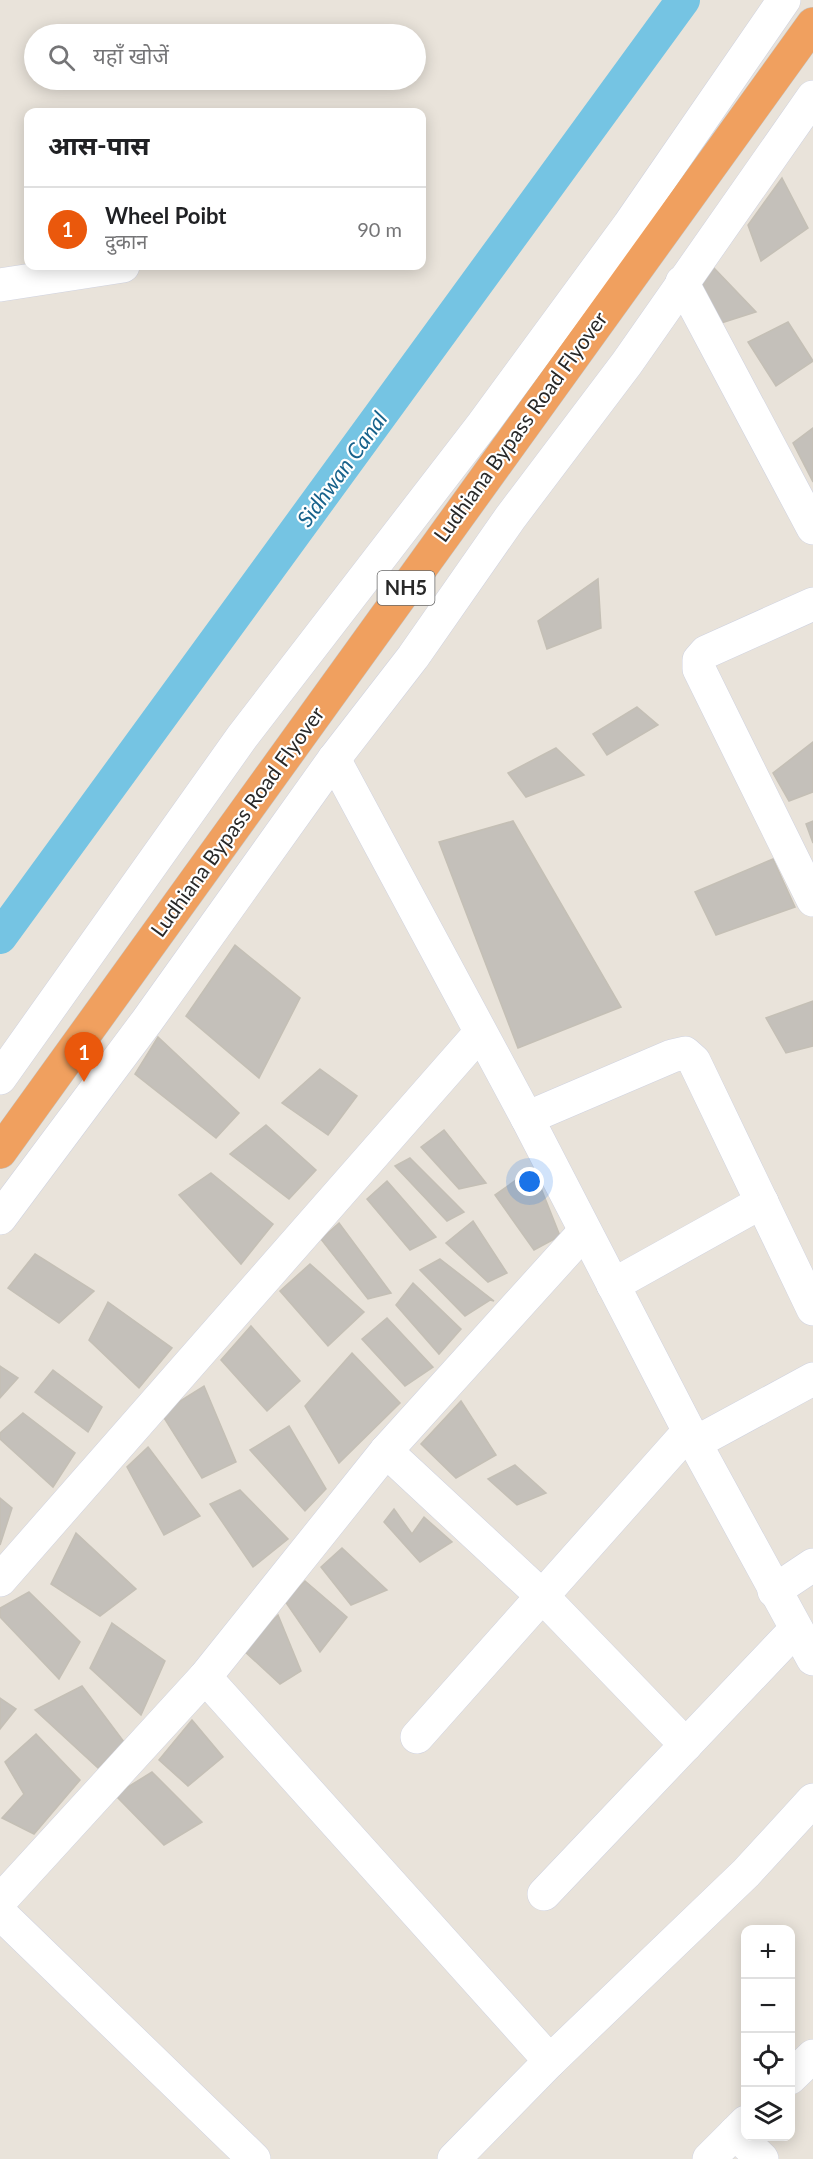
<!DOCTYPE html>
<html lang="hi">
<head>
<meta charset="utf-8">
<style>
  :root { --surface:#fff; --page:#f6f6f6; --text:#202124; --muted:#757577; --line:#e0e0e0; --accent:#ea580c }
  body { margin:0; font-family:Lato,"Noto Sans Devanagari",sans-serif; background:var(--page); color:var(--text) }
  .controls { position:absolute; right:18px; bottom:18px; display:grid; overflow:hidden; border-radius:12px; box-shadow:0 3px 15px #0003 }
  .controls button { width:54px; height:54px; display:grid; place-items:center; padding:0; border:0; border-bottom:2px solid var(--line); background:var(--surface); color:var(--text); font:30px sans-serif }
  .you { position:absolute; left:530px; top:1182px; width:21px; height:21px; margin:-15px; border:4px solid #fff; border-radius:50%; background:#1a73e8; box-shadow:0 0 0 9px #1a73e833 }
  .badge { display:grid; place-items:center; width:39px; height:39px; border-radius:50%; background:var(--accent); color:#fff; font-size:20px; font-weight:700 }
  .pin { position:absolute; translate:-50% -50px; filter:drop-shadow(0 2px 3px #0008) }
  .pin::after { content:''; position:absolute; top:32px; width:21px; height:18px; background:inherit; clip-path:polygon(0 0,100% 0,50% 100%) }
  .list { margin:0; padding:0; list-style:none }
  h2 { display:flex; justify-content:space-between; align-items:center; height:78px; margin:0; padding:0 24px; font-size:26px }
  h2 small { font-size:20px; font-weight:400; color:var(--muted) }
  .list li { display:grid; grid-template-columns:39px 1fr auto; gap:18px; align-items:center; box-sizing:border-box; height:84px; padding:0 24px; border-top:2px solid var(--line) }
  .list b { display:block; font-size:22px; white-space:nowrap }
  .list p { margin:0; font-size:20px; white-space:nowrap; color:var(--muted) }
  .list em { font-size:20px; font-style:normal; color:var(--muted) }
  .icon { flex:none; width:33px; height:33px; fill:none; stroke:currentColor; stroke-width:2; stroke-linecap:round; stroke-linejoin:round }
  .map { position:relative; flex:none; width:813px; height:2159px; overflow:hidden }
  .search { position:absolute; background:var(--surface); box-shadow:0 3px 15px #0003; left:24px; top:24px; width:402px; height:66px; display:flex; align-items:center; gap:15px; box-sizing:border-box; padding:0 21px; border-radius:33px; color:var(--muted); font-size:22px }
  .panel { position:absolute; background:var(--surface); box-shadow:0 3px 15px #0003; left:24px; top:108px; width:402px; height:162px; border-radius:12px }
  .map>svg:first-child { display:block }
  .lines { fill:none; stroke-linecap:round; stroke-linejoin:round }
  .canal { stroke:#75c4e3; stroke-width:34 }
  .building { fill:#c4c0ba; stroke:#c4bfb5; stroke-width:1.5 }
  .minor-casing { stroke:#d0d3e0; stroke-width:34 }
  .highway-casing { stroke:#c3c3c3; stroke-width:34 }
  .minor { stroke:#fff; stroke-width:33 }
  .highway { stroke:#f0a05f; stroke-width:33 }
  .labels { text-anchor:middle; stroke-width:4.5; stroke-linejoin:round; paint-order:stroke }
  .shield { fill:#fff; stroke:#686868; stroke-width:1.5 }
  .shield-label { font-size:20px; font-weight:bold; fill:#282828 }
  .street-label { font-size:21px; fill:#282828; stroke:#fff }
  .water-label { font-size:22px; font-style:italic; fill:#18628b; stroke:#fff }
</style>
</head>
<body>
<div class="map">
<svg width="813" height="2159" viewBox="0 0 813 2159">
  <rect width="100%" height="100%" fill="#e9e3da"/>
  <g class="lines">
    <path class="canal" d="M0,937L683,0"/>
  </g>
  <g class="building">
    <path d="M782,178L808,228L761,261L748,225Z"/>
    <path d="M714,268L756,312L721,323L697,276Z"/>
    <path d="M788,322L813,361L776,386L748,342Z"/>
    <path d="M813,428V482L793,443Z"/>
    <path d="M598,579L601,628L547,649L538,621Z"/>
    <path d="M637,707L658,725L607,755L593,734Z"/>
    <path d="M813,742V792L789,801L773,773Z"/>
    <path d="M556,748L584,775L526,797L508,773Z"/>
    <path d="M513,821L621,1007L518,1048L439,842Z"/>
    <path d="M813,821V843L806,824Z"/>
    <path d="M773,859L795,907L716,935L695,892Z"/>
    <path d="M235,945L300,998L259,1078L186,1016Z"/>
    <path d="M813,1001V1046L786,1053L766,1018Z"/>
    <path d="M158,1037L239,1113L216,1138L135,1074Z"/>
    <path d="M320,1069L357,1096L328,1135L282,1103Z"/>
    <path d="M266,1125L316,1170L289,1199L230,1154Z"/>
    <path d="M444,1130L486,1183L459,1189L421,1147Z"/>
    <path d="M410,1158L464,1212L447,1221L395,1166Z"/>
    <path d="M533,1168L560,1236L534,1250L495,1195Z"/>
    <path d="M211,1173L273,1224L241,1264L179,1195Z"/>
    <path d="M387,1181L436,1237L410,1250L367,1199Z"/>
    <path d="M473,1221L507,1273L488,1282L446,1243Z"/>
    <path d="M339,1223L391,1293L368,1299L321,1239Z"/>
    <path d="M35,1254L94,1291L59,1323L8,1288Z"/>
    <path d="M440,1259L494,1301L490,1300L465,1316L420,1270Z"/>
    <path d="M310,1264L364,1312L328,1346L280,1291Z"/>
    <path d="M413,1283L461,1329L439,1354L396,1305Z"/>
    <path d="M108,1302L172,1348L139,1388L89,1340Z"/>
    <path d="M387,1318L433,1367L405,1386L362,1339Z"/>
    <path d="M251,1326L300,1381L267,1411L221,1360Z"/>
    <path d="M352,1353L400,1403L339,1463L305,1406Z"/>
    <path d="M0,1366L18,1378L0,1398Z"/>
    <path d="M53,1370L102,1407L88,1432L35,1392Z"/>
    <path d="M204,1386L236,1462L202,1478L161,1413Z"/>
    <path d="M461,1401L496,1455L456,1478L421,1444Z"/>
    <path d="M23,1413L75,1453L53,1487L0,1439V1433Z"/>
    <path d="M289,1426L326,1489L305,1511L250,1450Z"/>
    <path d="M148,1447L200,1516L164,1535L127,1467Z"/>
    <path d="M515,1465L546,1493L517,1505L488,1479Z"/>
    <path d="M240,1490L288,1539L253,1567L210,1504Z"/>
    <path d="M0,1498L12,1508L0,1545Z"/>
    <path d="M394,1509L412,1534L424,1517L452,1542L420,1562L384,1522Z"/>
    <path d="M76,1533L136,1589L100,1616L51,1584Z"/>
    <path d="M342,1548L387,1590L351,1605L321,1567Z"/>
    <path d="M305,1581L347,1617L320,1652L285,1601Z"/>
    <path d="M29,1592L80,1642L59,1679L0,1617V1608Z"/>
    <path d="M278,1615L301,1671L280,1684L242,1649Z"/>
    <path d="M112,1623L165,1661L141,1715L90,1668Z"/>
    <path d="M82,1686L124,1742L98,1768L35,1710Z"/>
    <path d="M0,1698L16,1709L0,1729Z"/>
    <path d="M192,1720L223,1757L188,1786L159,1760Z"/>
    <path d="M36,1734L80,1780L34,1834L2,1818L24,1794L5,1762Z"/>
    <path d="M152,1772L202,1822L164,1845L115,1795Z"/>
  </g>
  <g class="lines">
    <g class="minor-casing">
      <g id="minor">
        <path d="M682,282L813,528"/>
        <path d="M0,285L123,266"/>
        <path d="M813,604L706,652L699,660V669L813,900"/>
        <path d="M334,759L527,1118L695,1443L813,1659"/>
        <path d="M0,1078L242,737L483,424L629,225L784,0"/>
        <path d="M527,1118L672,1056L685,1053L694,1061L813,1309"/>
        <path d="M0,1218L147,1021L334,759L413,657L510,518L627,363L813,97"/>
        <path d="M613,1285L762,1202"/>
        <path d="M695,1443L813,1379"/>
        <path d="M386,1451L541,1595L686,1745"/>
        <path d="M0,1580L480,1033"/>
        <path d="M774,1591L813,1565"/>
        <path d="M205,1677L550,2061L454,2159"/>
        <path d="M417,1737L689,1431"/>
        <path d="M544,1894L795,1630"/>
        <path d="M0,1901L205,1677L386,1451L585,1231"/>
        <path d="M0,1913L254,2159"/>
        <path d="M550,2061L746,1873L813,1800"/>
        <path d="M790,2078L813,2056"/>
        <path d="M746,2122L735,2133L762,2159"/>
        <path d="M709,2159L735,2133"/>
      </g>
    </g>
    <g class="highway-casing">
      <path id="highway" d="M0,1152L813,24"/>
    </g>
    <use href="#minor" class="minor"/>
    <use href="#highway" class="highway"/>
  </g>
  <g class="labels">
    <rect class="shield" x="377.5" y="571" width="57" height="34" rx="4.5"/>
    <g class="shield-label">
      <text x="406" y="595">NH5</text>
    </g>
    <g class="street-label">
      <text transform="translate(521 427) rotate(-54)" y="7">Ludhiana Bypass Road Flyover</text>
      <text transform="translate(238 822) rotate(-54)" y="7">Ludhiana Bypass Road Flyover</text>
    </g>
    <g class="water-label">
      <text transform="translate(342 469) rotate(-54)" y="8">Sidhwan Canal</text>
    </g>
  </g>
</svg>
<div class="controls">
<button>+</button>
<button>−</button>
<button><svg class="icon" aria-label="locate" viewBox="0 0 24 24"><circle cx="12" cy="12" r="6"/><path d="M12 2v4M12 18v4M2 12h4M18 12h4"/></svg></button>
<button><svg class="icon" aria-label="layers" viewBox="0 0 24 24"><path d="M12 4l9 5-9 5-9-5zM3 14l9 5 9-5"/></svg></button>
</div>
<div class="you"></div>
<div class="pin badge" style="left:84px;top:1082px">1</div>
<div class="search"><svg class="icon" aria-label="search" viewBox="0 0 24 24"><circle cx="10" cy="10" r="6"/><path d="M15 15l6 6"/></svg>यहाँ खोजें</div>
<section class="panel">
<h2>आस-पास<small></small></h2>
<ul class="list">
<li><span class="badge">1</span><div><b>Wheel Poibt</b><p>दुकान</p></div><em>90 m</em></li>
</ul>
</section>
</div>
</body>
</html>
